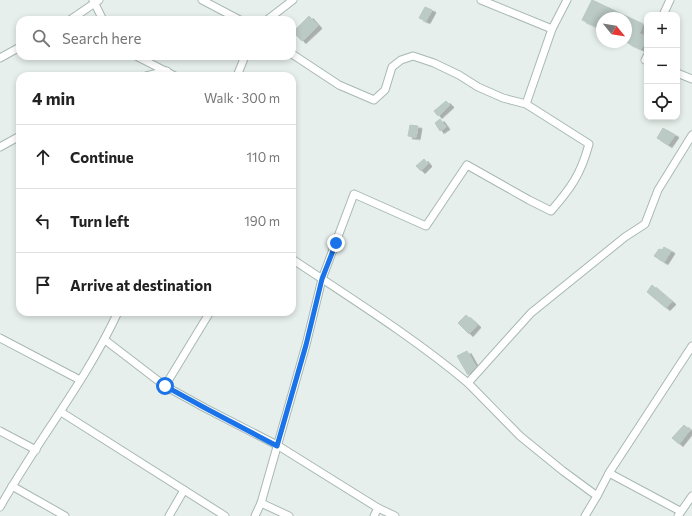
<!DOCTYPE html>
<html lang="en">
<head>
<meta charset="utf-8">
<style>
  :root { --surface:#fff; --page:#f2f2f2; --text:#222; --muted:#767676; --line:#e0e0e0 }
  body { margin:0; font-family:Commissioner,sans-serif; background:var(--page); color:var(--text) }
  .controls { position:absolute; right:12px; top:12px; display:grid; overflow:hidden; border-radius:8px; box-shadow:0 2px 6px #0003 }
  .controls button { width:36px; height:36px; display:grid; place-items:center; padding:0; border:0; border-bottom:1px solid var(--line); background:var(--surface); color:var(--text); font:20px sans-serif }
  .compass { position:absolute; left:596px; top:12px; width:36px; height:36px; border-radius:50%; background:var(--surface); box-shadow:0 2px 6px #0003; rotate:120deg }
  .stop { position:absolute; width:12px; height:12px; margin:-9px; border:3px solid #1a73e8; border-radius:50%; background:#fff }
  .stop.end { background:#1a73e8; border-color:#fff; box-shadow:0 1px 4px #0008 }
  .list { margin:0; padding:0; list-style:none }
  h2 { display:flex; justify-content:space-between; align-items:center; height:52px; margin:0; padding:0 16px; font-size:17px }
  h2 small { font-size:13px; font-weight:400; color:var(--muted) }
  .list li { display:grid; grid-template-columns:26px 1fr auto; gap:12px; align-items:center; box-sizing:border-box; height:64px; padding:0 16px; border-top:1px solid var(--line) }
  .list b { display:block; font-size:15px; white-space:nowrap }
  .list em { font-size:13px; font-style:normal; color:var(--muted) }
  .icon { flex:none; width:22px; height:22px; fill:none; stroke:currentColor; stroke-width:2; stroke-linecap:round; stroke-linejoin:round }
  .map { position:relative; flex:none; width:692px; height:516px; overflow:hidden }
  .search { position:absolute; background:var(--surface); box-shadow:0 2px 6px #0003; left:16px; top:16px; width:280px; height:44px; display:flex; align-items:center; gap:10px; box-sizing:border-box; padding:0 14px; border-radius:12px; color:var(--muted); font-size:15px }
  .panel { position:absolute; background:var(--surface); box-shadow:0 2px 6px #0003; left:16px; top:72px; width:280px; height:244px; border-radius:12px }
  .map>svg:first-child { display:block }
  .building { fill:#bbcac4; stroke:#b8c9c2; filter:url(#shadow) }
  .lines { fill:none; stroke-linecap:round; stroke-linejoin:round }
  .minor-casing { stroke:#a8b8b2; stroke-width:9 }
  .minor { stroke:#fff; stroke-width:7 }
  .route { stroke:#1a73e8; stroke-width:5 }
</style>
</head>
<body>
<div class="map">
<svg width="692" height="516" viewBox="0 0 692 516">
  <defs>
    <filter id="shadow"><feDropShadow dx="4" dy="2.5" stdDeviation="0" flood-color="#0004"/></filter>
  </defs>
  <rect width="100%" height="100%" fill="#e6efeb"/>
  <g class="building">
    <path d="M592,0L643,24L639,33L647,38L641,49L626,42V18H602V29L582,20Z"/>
    <path d="M425,7L432,10L426,21L419,18Z"/>
    <path d="M309,16L318,26L302,41L293,32Z"/>
    <path d="M446,101L450,105L438,116L434,111Z"/>
    <path d="M440,119L446,127L440,131L435,123Z"/>
    <path d="M410,125L418,126L416,137L408,136Z"/>
    <path d="M663,128L675,135L668,145L657,138Z"/>
    <path d="M424,159L428,164L421,171L416,166Z"/>
    <path d="M664,247L671,251L664,262L654,256L659,249L662,250Z"/>
    <path d="M652,285L672,302L666,308L647,292Z"/>
    <path d="M466,315L477,325L469,334L458,323Z"/>
    <path d="M467,351L476,367L468,375L457,356Z"/>
    <path d="M684,425L690,430L679,444L672,438Z"/>
  </g>
  <g class="lines">
    <g class="minor-casing">
      <g id="minor">
        <path d="M93,0L103,20"/>
        <path d="M202,0L240,20"/>
        <path d="M481,0L552,29L526,104"/>
        <path d="M663,15L670,0"/>
        <path d="M70,20L99,0"/>
        <path d="M267,20L293,0"/>
        <path d="M552,29L567,0"/>
        <path d="M136,56L175,76"/>
        <path d="M647,56L645,60L647,61"/>
        <path d="M0,58L20,47"/>
        <path d="M677,73L692,79"/>
        <path d="M146,76L167,71"/>
        <path d="M237,76L245,56"/>
        <path d="M0,147L20,136"/>
        <path d="M292,259C352,299 413,337 468,383"/>
        <path d="M0,338L80,380"/>
        <path d="M105,340L165,386L210,312"/>
        <path d="M165,386L205,408L277,445L378,508L395,516"/>
        <path d="M61,412L225,516"/>
        <path d="M0,431L36,450"/>
        <path d="M609,473L680,511"/>
        <path d="M12,486L65,516"/>
        <path d="M597,496L609,473L692,346"/>
        <path d="M261,503L289,516"/>
        <path d="M0,507C37,441 86,381 118,312"/>
        <path d="M169,516L184,490"/>
        <path d="M255,516L261,503L306,345L322,279L354,194L426,226L467,165L529,200L551,211C571,188 581,174 589,144L526,104L503,98L478,87L459,75L434,63L413,56L401,60L392,67L385,90L374,100L339,85L292,54"/>
        <path d="M374,516L378,508"/>
        <path d="M585,516L597,496L563,471L520,436L468,383L531,313L625,237L645,224L658,190L692,135"/>
        <path d="M678,516L692,496"/>
      </g>
    </g>
    <use href="#minor" class="minor"/>
  </g>
  <g class="lines">
    <path class="route" d="M165,386L205,408L277,446L306,345L322,279L336,243"/>
  </g>
</svg>
<div class="controls">
<button>+</button>
<button>−</button>
<button><svg class="icon" aria-label="locate" viewBox="0 0 24 24"><circle cx="12" cy="12" r="6"/><path d="M12 2v4M12 18v4M2 12h4M18 12h4"/></svg></button>
</div>
<svg class="compass" viewBox="-18 -18 36 36"><path d="M0-13l5 13h-10z" fill="#e53935"/><path d="M0 13l5-13h-10z" fill="#767676"/></svg>
<div class="stop" style="left:165px;top:386px"></div>
<div class="stop end" style="left:336px;top:243px"></div>
<div class="search"><svg class="icon" aria-label="search" viewBox="0 0 24 24"><circle cx="10" cy="10" r="6"/><path d="M15 15l6 6"/></svg>Search here</div>
<section class="panel">
<h2>4 min<small>Walk · 300 m</small></h2>
<ul class="list">
<li><svg class="icon" aria-label="ahead" viewBox="0 0 24 24"><path d="M12 20V5M6 11l6-6 6 6"/></svg><div><b>Continue</b></div><em>110 m</em></li>
<li><svg class="icon" aria-label="left" viewBox="0 0 24 24"><path d="M17 20v-9H6M10 6l-5 5 5 5"/></svg><div><b>Turn left</b></div><em>190 m</em></li>
<li><svg class="icon" aria-label="arrive" viewBox="0 0 24 24"><path d="M6 21V4h12l-3 4 3 4H6"/></svg><div><b>Arrive at destination</b></div></li>
</ul>
</section>
</div>
</body>
</html>
